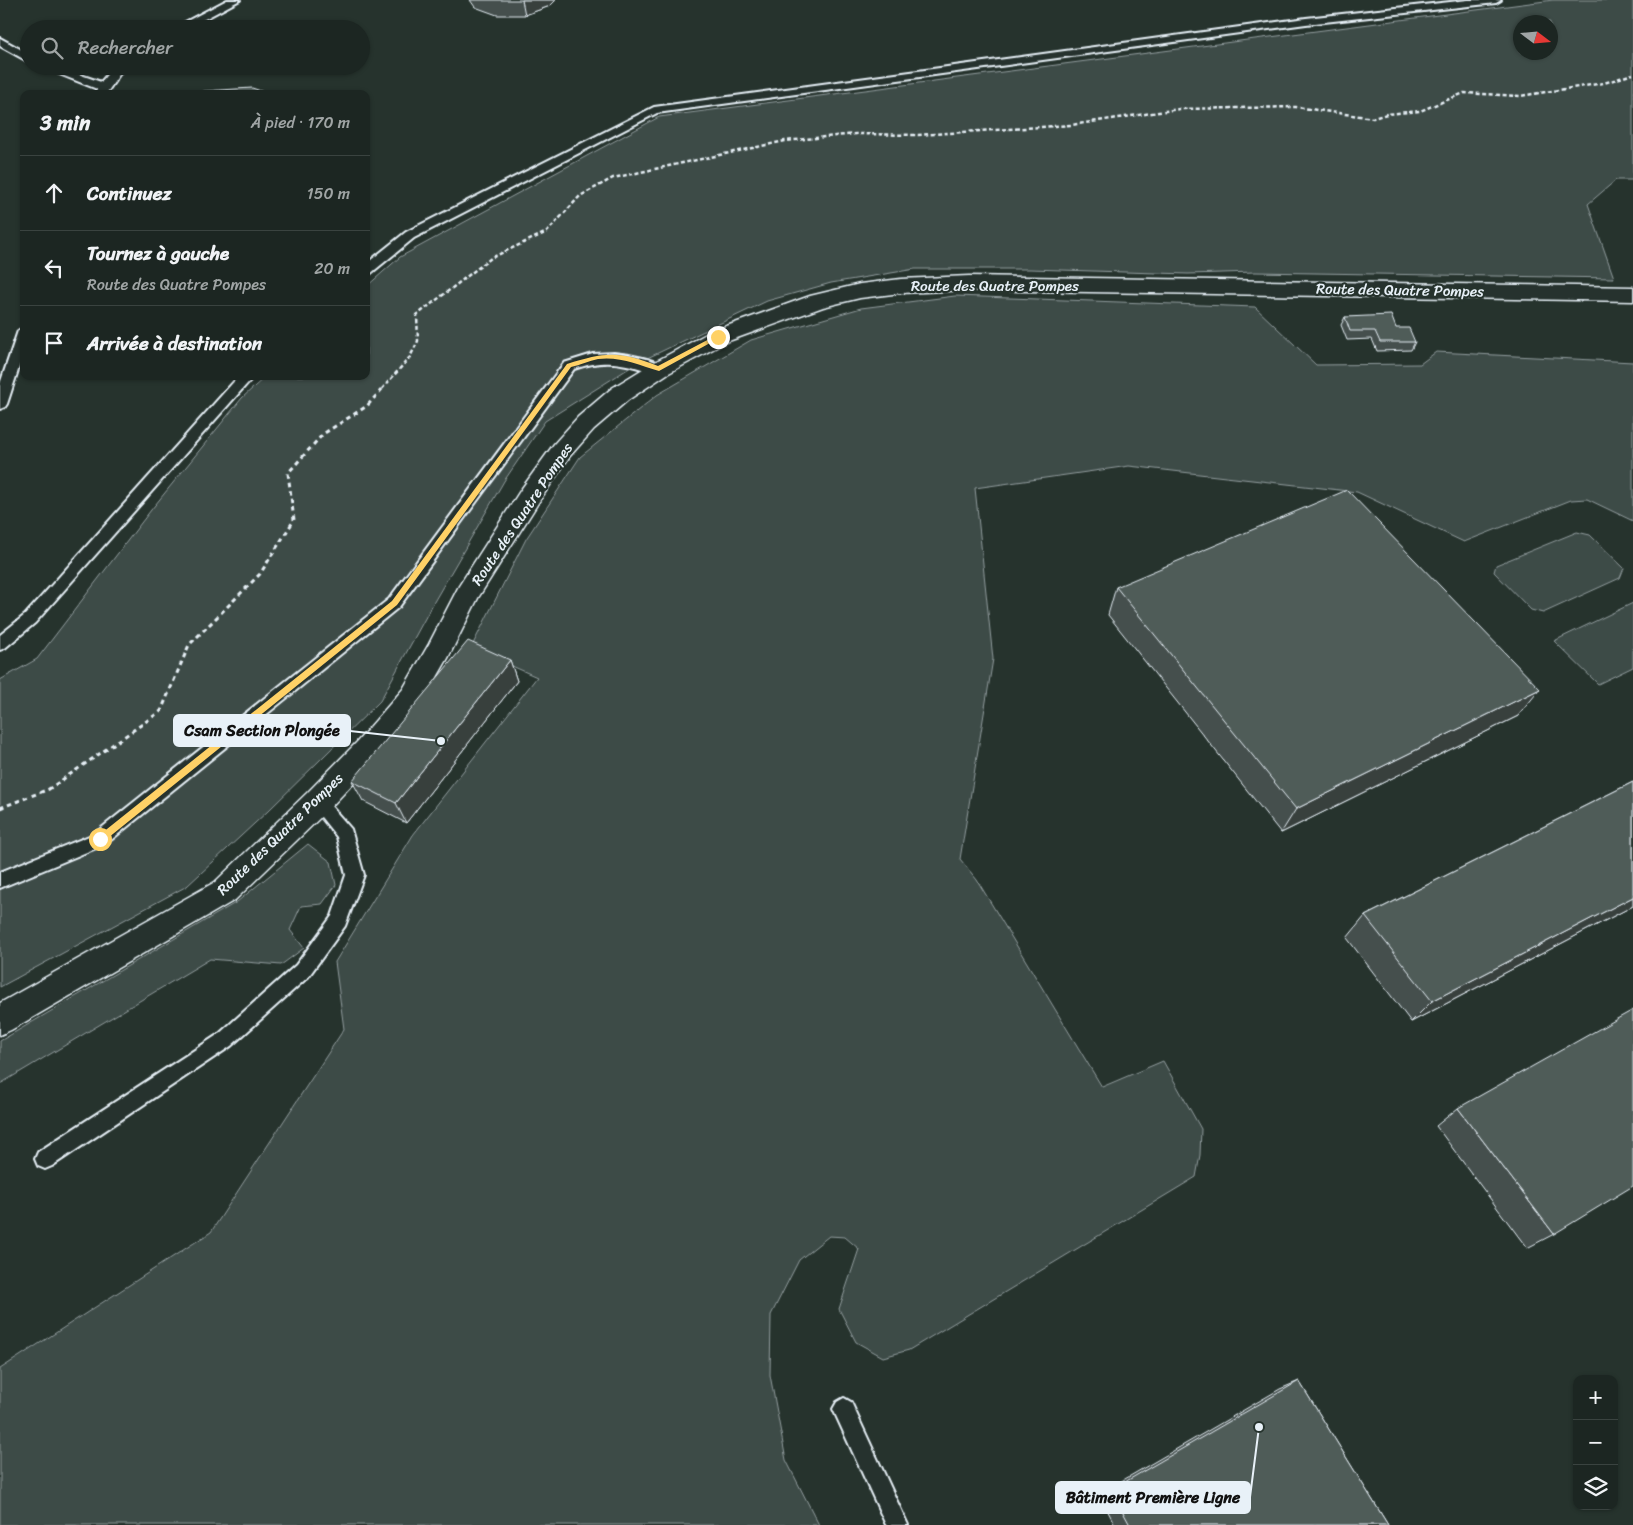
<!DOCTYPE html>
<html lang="fr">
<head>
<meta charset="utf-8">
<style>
  :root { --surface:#1c2622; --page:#29322f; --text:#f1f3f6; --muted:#a0a5a5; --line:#3a4340 }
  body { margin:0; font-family:Sriracha,sans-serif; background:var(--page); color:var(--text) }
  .controls { position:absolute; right:15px; bottom:15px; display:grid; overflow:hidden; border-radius:10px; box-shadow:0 1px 4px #0004 }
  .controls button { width:45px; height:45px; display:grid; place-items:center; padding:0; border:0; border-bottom:1px solid var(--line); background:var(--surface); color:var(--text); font:25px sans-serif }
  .compass { position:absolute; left:1513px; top:15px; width:45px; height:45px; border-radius:50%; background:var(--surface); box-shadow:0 1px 4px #0004; rotate:106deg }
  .stop { position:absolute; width:15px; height:15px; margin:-11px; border:4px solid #ffd166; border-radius:50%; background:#fff }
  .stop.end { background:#ffd166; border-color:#fff; box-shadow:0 1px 5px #0008 }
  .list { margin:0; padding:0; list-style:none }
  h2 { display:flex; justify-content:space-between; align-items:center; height:65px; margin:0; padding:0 20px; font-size:21px }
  h2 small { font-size:16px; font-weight:400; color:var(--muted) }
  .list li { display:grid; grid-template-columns:32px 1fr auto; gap:15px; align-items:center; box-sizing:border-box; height:75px; padding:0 20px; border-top:1px solid var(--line) }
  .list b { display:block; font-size:19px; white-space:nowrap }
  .list p { margin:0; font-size:16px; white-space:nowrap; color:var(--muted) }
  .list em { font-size:16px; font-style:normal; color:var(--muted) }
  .icon { flex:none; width:28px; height:28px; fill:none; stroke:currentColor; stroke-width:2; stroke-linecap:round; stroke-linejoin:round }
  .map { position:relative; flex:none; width:1633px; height:1525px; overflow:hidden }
  .search { position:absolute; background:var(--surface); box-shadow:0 1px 4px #0004; left:20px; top:20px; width:350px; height:55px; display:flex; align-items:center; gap:12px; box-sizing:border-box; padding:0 18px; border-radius:28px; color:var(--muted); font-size:19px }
  .panel { position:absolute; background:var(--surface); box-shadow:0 1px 4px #0004; left:20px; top:90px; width:350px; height:290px; border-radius:10px }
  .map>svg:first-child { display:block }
  .green { fill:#3e4b47; stroke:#939ea0; fill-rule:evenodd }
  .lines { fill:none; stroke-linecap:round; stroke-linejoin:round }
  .service-casing { stroke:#e8f1f8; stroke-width:4 }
  .tertiary-casing { stroke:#e8f1f8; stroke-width:3 }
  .path-far1 { stroke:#e8f1f8; stroke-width:2.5; stroke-dasharray:4 2.5; stroke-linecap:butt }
  .path { stroke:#e8f1f8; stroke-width:3; stroke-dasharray:4.5 4; stroke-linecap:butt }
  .service { fill:#26332d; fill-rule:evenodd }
  .tertiary { fill:#26332d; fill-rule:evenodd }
  .wall { fill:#454f4d; stroke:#e8f1f8 }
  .shaded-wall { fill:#38403e; stroke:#e8f1f8 }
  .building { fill:#505c59; stroke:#e8f1f8 }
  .route { fill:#ffd166 }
  .labels { text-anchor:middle; stroke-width:4.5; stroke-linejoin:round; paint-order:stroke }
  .street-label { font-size:15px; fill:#e8f1f8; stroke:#26332d }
  .leader { fill:none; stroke:#e8f1f8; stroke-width:2 }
  .callout-dot { fill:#e8f1f8; stroke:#26332d; stroke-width:2 }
  .callout { fill:#e8f1f8; stroke:#e8f1f8; stroke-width:2 }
  .callout-label { font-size:16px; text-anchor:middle; font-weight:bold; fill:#111 }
</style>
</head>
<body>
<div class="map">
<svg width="1633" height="1525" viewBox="0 0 1633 1525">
  <rect width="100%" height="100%" fill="#26332d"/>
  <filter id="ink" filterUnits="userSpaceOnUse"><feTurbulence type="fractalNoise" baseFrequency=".02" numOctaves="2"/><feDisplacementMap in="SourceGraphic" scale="10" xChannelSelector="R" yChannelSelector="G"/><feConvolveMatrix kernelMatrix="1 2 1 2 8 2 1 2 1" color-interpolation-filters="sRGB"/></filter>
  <g filter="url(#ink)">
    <g class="green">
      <path d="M1553,0H1633V180H1616L1588,204L1614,278L1255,272L1188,274L1030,269H915L831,283L767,301L639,362L545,421L504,481L435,600L380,701L268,811L187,886L0,987V680L37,659L151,510L242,398L266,376H366V287L400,257L659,117ZM1520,22H1550V52H1520Z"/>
      <path d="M955,296L1255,307L1316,365L1420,364L1436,352L1633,362V521L1587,499L1571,500L1464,542L1357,492L1129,466L975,488L993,659L960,859L977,880L1102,1087L1163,1061L1201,1129L1200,1155L1196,1177L909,1350L883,1357L856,1342L839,1309L859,1249L845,1237L829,1236L799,1260L771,1315L770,1375L786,1460L819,1525H0V1369L211,1232L344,1029L335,962L413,835L537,677L471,648L526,539L580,457L657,395L751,340L861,308Z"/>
      <path d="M1577,532L1590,535L1624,568L1620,578L1543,613L1531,610L1494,572L1496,565Z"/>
      <path d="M1633,603V667L1598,684L1554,641Z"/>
      <path d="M308,844L331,862L336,885L322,904L301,906L290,930L304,948L281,965L210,959L0,1084V1041L237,902Z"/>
    </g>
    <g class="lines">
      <g class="service-casing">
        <g id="service">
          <path d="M227,0H240L186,29H172Z"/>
          <path d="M1468,0H1501L1496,3L1306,24L657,113L414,238L370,274L366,275V264L406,232L654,107L1306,18Z"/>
          <path d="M0,38L29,54V62L0,46Z"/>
          <path d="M39,66H55L101,82L114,66H125L106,94H95L97,89Z"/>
          <path d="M24,327V352L7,404L5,407L0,409V384L18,331Z"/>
          <path d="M614,353C626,354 659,359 666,369L664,372L659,374C626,364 608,357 574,369L399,607L106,844L0,888V872L94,834L389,599L564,363L593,354Z"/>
          <path d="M239,376H254L35,623L5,648L0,650V635L25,615Z"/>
          <path d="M317,795L323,797L351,829L364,875L345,926L308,977L231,1046L52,1166L45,1169L38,1166L35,1159L38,1152L219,1034L296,965L332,916L346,875L337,837L309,802L311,797Z"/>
          <path d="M844,1398L851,1402L908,1525H886L833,1409L837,1402Z"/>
        </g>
      </g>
      <g class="tertiary-casing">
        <path id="tertiary" d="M969,276L1633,287V301L969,290L901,293L860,298L823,307L726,342L667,374L628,400L594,429L570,456L538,503L478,598L448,658L421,705L377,758L327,811L235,900L11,1030L0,1035V1003L215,882L307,793L357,742L403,689L429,644L459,586L520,491L554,444L578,417L612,388L651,364L710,332L810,296L860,284L901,279Z"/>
      </g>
      <path class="path-far1" d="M382,389L410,357L418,341L417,315L491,258L547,232L580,196L613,178L785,141L856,134L918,135L1071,125L1179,109L1296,107L1373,118L1387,114L1420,111L1464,93L1520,96L1604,83L1633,74"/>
      <path class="path" d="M0,808L49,789L161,711L189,645L260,574L294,520L288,473L323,434L367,406L383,388"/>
      <use href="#service" class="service"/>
      <use href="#tertiary" class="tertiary"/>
    </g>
    <g class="wall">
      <path d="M470,0H556L550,6L525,15H497L475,7Z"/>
      <path d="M1345,317L1396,328L1415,342L1411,350L1377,351L1372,339L1347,340L1341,325Z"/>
      <path d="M1116,587L1518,716L1281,833L1108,615Z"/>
      <path d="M510,660L517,681L406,823L363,801L352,781Z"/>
      <path d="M1633,782V906L1411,1022L1347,938L1365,916Z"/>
      <path d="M1458,1108L1554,1234L1527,1248L1436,1126Z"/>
      <path d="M1299,1381L1388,1525H1115L1099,1494L1280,1389Z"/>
    </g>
    <g class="shaded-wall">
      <path d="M522,0H556L550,6L525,15Z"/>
      <path d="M510,660L517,681L406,823L396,803Z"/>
      <path d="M1540,689L1518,716L1281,833L1296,809Z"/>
      <path d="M1633,897V906L1411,1022L1432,1001Z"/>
    </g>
    <g class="building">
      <path d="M252,88L270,94H195L204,91Z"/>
      <path d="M1391,315L1396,328H1409L1415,342H1380L1375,331H1350L1345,317Z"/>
      <path d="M1347,490L1540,689L1296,809L1116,587Z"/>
      <path d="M468,641L510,660L396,803L352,781Z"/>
      <path d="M1633,782V897L1432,1001L1365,916Z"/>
      <path d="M1633,1010V1186L1554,1234L1458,1108Z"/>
      <path d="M1299,1381L1388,1525H1130L1111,1490Z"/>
    </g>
  </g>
  <path class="route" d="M715,336L721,337L659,371C639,365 619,356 598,359C589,361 580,365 571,367L397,605L103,842H97V837L392,601L567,364C606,352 619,351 658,366Z"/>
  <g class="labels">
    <g class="street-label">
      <text x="995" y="291">Route des Quatre Pompes</text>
      <text transform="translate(1400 290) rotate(1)" y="5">Route des Quatre Pompes</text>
      <text transform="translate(522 514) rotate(-56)" y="5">Route des Quatre Pompes</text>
      <text transform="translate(280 834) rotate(-44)" y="5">Route des Quatre Pompes</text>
    </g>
  </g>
  <path class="leader" d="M441 741L350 731M1259 1427L1250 1497"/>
  <g class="callout-dot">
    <circle cx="441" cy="741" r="5"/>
    <circle cx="1259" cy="1427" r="5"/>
  </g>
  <g class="callout">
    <rect x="174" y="715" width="176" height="31" rx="5"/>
    <rect x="1056" y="1482" width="194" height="31" rx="5"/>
  </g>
  <g class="callout-label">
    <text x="262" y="736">Csam Section Plongée</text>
    <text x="1153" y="1503">Bâtiment Première Ligne</text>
  </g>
</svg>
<div class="controls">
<button>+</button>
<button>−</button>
<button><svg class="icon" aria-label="layers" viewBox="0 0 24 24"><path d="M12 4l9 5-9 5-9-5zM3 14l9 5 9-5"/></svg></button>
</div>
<svg class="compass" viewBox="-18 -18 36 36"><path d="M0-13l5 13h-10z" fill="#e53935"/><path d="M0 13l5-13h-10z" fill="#a0a5a5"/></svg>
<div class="stop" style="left:100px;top:839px"></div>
<div class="stop end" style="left:718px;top:337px"></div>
<div class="search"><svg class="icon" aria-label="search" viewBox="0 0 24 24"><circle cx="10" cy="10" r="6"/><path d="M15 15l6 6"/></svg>Rechercher</div>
<section class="panel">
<h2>3 min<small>À pied · 170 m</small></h2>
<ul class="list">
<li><svg class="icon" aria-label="ahead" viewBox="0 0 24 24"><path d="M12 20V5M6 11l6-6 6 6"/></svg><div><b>Continuez</b></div><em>150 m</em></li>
<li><svg class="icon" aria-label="left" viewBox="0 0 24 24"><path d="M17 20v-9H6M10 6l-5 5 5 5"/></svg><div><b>Tournez à gauche</b><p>Route des Quatre Pompes</p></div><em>20 m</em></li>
<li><svg class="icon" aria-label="arrive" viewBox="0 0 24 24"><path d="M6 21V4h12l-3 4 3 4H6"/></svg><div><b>Arrivée à destination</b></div></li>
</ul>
</section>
</div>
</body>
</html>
